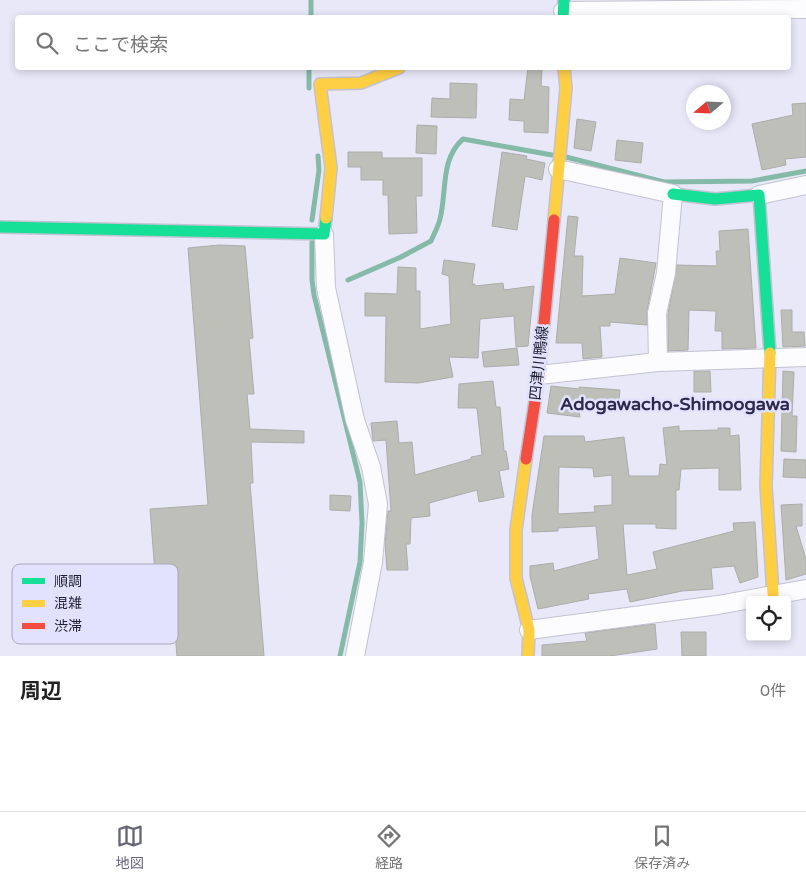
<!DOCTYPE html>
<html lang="ja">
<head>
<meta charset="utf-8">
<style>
  :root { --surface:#fff; --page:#f2f2f2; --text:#222; --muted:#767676; --line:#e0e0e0; --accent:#656576 }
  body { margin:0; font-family:"Varela Round","Noto Sans JP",sans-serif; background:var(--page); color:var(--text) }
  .controls { position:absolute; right:15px; bottom:15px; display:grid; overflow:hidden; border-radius:5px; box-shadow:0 2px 8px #0003 }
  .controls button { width:45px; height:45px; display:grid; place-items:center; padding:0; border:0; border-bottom:1px solid var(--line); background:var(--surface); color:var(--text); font:25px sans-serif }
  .compass { position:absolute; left:686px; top:85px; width:45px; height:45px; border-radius:50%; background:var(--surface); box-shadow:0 2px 8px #0003; rotate:251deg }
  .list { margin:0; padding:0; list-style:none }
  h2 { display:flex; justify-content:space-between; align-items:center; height:65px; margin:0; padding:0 20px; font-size:21px }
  h2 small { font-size:16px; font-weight:400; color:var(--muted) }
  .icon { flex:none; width:28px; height:28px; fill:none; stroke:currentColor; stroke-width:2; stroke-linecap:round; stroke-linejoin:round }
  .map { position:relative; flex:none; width:806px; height:656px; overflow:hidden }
  .search { position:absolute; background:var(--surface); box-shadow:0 2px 8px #0003; left:15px; right:15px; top:15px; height:55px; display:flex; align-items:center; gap:12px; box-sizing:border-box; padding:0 18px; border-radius:5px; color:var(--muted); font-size:19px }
  .sheet { height:155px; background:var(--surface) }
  nav { display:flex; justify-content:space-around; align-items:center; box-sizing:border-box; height:70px; border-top:1px solid var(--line); background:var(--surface); font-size:14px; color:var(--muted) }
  nav a { display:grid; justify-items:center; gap:2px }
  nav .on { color:var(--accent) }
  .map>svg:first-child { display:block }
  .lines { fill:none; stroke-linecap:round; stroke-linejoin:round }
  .stream { stroke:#85b9a8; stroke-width:5 }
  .building { fill:#bfbfb9; stroke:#acacaa; fill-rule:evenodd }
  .street-casing { stroke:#c3c2d2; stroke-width:20 }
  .fast-casing { stroke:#c3c2d2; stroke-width:14 }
  .slow-casing { stroke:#c3c2d2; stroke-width:14 }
  .jam-casing { stroke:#c3c2d2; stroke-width:14 }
  .street { stroke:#fcfcfe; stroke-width:18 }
  .fast { stroke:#16e098; stroke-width:11 }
  .slow { stroke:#ffcf43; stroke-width:11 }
  .jam { stroke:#f24e42; stroke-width:11 }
  .labels { text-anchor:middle; stroke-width:5; stroke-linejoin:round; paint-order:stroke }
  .street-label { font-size:15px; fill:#1f1f2f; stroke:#e2e2ff }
  .quarter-label { font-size:18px; font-weight:bold; fill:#2c294d; stroke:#e2e2ff }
  .key { fill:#e2e2ff; stroke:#a8a8c1; stroke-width:1 }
  .key-label { font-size:14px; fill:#1f1f2f }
</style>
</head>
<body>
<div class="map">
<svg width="806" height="656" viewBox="0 0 806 656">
  <rect width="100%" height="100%" fill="#e8e8f9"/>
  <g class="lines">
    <g class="stream">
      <path d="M311,18V0"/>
      <path d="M309,68V88"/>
      <path d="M566,157L664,182L752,181L806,171"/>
      <path d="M312,220L319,170L318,156"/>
      <path d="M312,242V280L314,295L360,482L362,523L360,562L340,656"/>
      <path d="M348,280L401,257L431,241C434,234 438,227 440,219C447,192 440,159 463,139L552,155"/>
    </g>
  </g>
  <g class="building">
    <path d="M528,68H542L541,86L549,87L548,133L524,132V121L509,120L510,99L524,100Z"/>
    <path d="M450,83L477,84L476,118L431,117L432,98L450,99Z"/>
    <path d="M806,103V157L785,159L786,165L762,170L752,124L793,115L792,104Z"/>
    <path d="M577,119L596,122L591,151L574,148Z"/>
    <path d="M417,125L437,126L436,154L416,153Z"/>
    <path d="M617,140L643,143L641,163L615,160Z"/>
    <path d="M348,152H382V158H422V196H416L417,233L389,234L388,195H383V180H361V167H348Z"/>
    <path d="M502,152L527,156L526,159L545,163L542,180L525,176L517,230L492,226Z"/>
    <path d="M568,216L578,217L574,256H583L582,296L615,294L620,258L656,263L647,311V325L610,322V326H600L602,357L583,359L582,343H556Z"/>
    <path d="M748,229L756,348L722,349V331H715L716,311L689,310L688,350L668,351V314L677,265L717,266L716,251H720L719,231Z"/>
    <path d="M219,245L245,246L253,338L249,339L254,394H247L250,429L304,431V443L251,442L253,483H250L264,656H177L172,598L146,600L145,587L156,586L150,509L208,505L188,248Z"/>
    <path d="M444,260L475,264L472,284H475V286L503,283L504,290L534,286L528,346L516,347L514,316L480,319L478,358L449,357L453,377L418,383L385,382L386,316H365V293L397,294L398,267L416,268V291H420V329L451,324L449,276L442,274Z"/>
    <path d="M781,310H792V332H804L805,346L783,347Z"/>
    <path d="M517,348L519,365L484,367L482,352Z"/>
    <path d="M694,371H710L711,392H694Z"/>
    <path d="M783,371L794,372L792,416H797L796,452L781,451Z"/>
    <path d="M493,381L496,407H500L504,451H506L509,469L499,471L504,497L479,502L477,490L429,503L430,516L411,518L410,544H406L408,570H387L385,544L388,511H391L386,440L373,441L371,423L397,421L399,443L412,442L415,475L471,459V457L482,455L477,408H458L459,384Z"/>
    <path d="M551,386L579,389V387L620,390L618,408L578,405L580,417L547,413Z"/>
    <path d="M679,426V431L718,430V428H730V436L739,435L741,490H719V468L681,469L679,490H676V529L656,528V524H623L627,575L657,569L653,552L734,531L733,523L755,522L758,577L740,583L734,566L711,568L713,589L682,591L630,602L627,589L588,594L589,599L538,609L530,576V566L553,563L554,571L599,559L596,526L558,528V531L532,532V515L544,436H584L585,442L624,437L629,476H659L660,464L667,465L663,428ZM559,467L593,468L594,477L612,475V505L594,506L595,512L558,514Z"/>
    <path d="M784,459L806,460V478L783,477Z"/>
    <path d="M330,495L351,496L350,511L330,510Z"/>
    <path d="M802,504V526H796L806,559V574L786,580L781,505Z"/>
    <path d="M655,624L657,649L610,656H542V645L587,641L585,633Z"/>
    <path d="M681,632H706V656H682Z"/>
  </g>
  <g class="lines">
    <g class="street-casing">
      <g id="street">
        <path d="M563,11L806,9"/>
        <path d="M558,169L673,194L666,273L657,313L658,362"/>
        <path d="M759,195L806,185"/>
        <path d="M324,234L326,288L355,420L371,467L378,504L373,562L355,656"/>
        <path d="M539,375L658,362L806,357"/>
        <path d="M529,630L718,605L806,589"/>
      </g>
    </g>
    <g class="fast-casing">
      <g id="fast">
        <path d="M563,18L564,0"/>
        <path d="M673,194L715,199L759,195L770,353"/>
        <path d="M0,227L324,234L326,218"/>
      </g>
    </g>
    <g class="slow-casing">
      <g id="slow">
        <path d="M326,218L331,168L320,84L361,83L399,68"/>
        <path d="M554,220L566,88L564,68"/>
        <path d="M770,353L766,486L773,594"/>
        <path d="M526,459L516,530V578L529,630L528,656"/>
      </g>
    </g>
    <g class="jam-casing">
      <path id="jam" d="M526,459L539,375L554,220"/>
    </g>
    <use href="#street" class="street"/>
    <use href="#fast" class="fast"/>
    <use href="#slow" class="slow"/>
    <use href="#jam" class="jam"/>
  </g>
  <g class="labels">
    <g class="street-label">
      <text transform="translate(539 363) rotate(-84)" y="5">四津川鴨線</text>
    </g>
    <g class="quarter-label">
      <text x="675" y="410">Adogawacho-Shimoogawa</text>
    </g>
  </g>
  <rect x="12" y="564" width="166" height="80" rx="8" class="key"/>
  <rect x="22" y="578" width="23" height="6" fill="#16e098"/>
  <rect x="22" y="600" width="23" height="7" fill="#ffcf43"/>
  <rect x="22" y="623" width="23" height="6" fill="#f24e42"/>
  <g class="key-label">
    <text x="54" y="586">順調</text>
    <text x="54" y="608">混雑</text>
    <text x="54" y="631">渋滞</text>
  </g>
</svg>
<div class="controls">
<button><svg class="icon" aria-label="locate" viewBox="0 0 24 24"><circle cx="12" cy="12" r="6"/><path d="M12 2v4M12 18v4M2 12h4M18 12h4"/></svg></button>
</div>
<svg class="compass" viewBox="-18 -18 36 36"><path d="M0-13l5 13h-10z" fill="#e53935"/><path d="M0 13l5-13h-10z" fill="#767676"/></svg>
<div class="search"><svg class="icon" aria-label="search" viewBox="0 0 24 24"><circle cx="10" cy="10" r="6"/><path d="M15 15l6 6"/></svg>ここで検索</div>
</div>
<section class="sheet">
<h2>周辺<small>0件</small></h2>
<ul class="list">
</ul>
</section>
<nav>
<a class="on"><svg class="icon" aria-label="map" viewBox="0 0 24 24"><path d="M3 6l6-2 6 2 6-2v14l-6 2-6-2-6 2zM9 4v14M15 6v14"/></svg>地図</a>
<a><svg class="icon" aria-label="directions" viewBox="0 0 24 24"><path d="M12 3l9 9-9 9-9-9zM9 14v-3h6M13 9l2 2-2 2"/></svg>経路</a>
<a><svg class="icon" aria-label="saved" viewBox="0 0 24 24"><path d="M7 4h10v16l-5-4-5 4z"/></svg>保存済み</a>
</nav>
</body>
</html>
